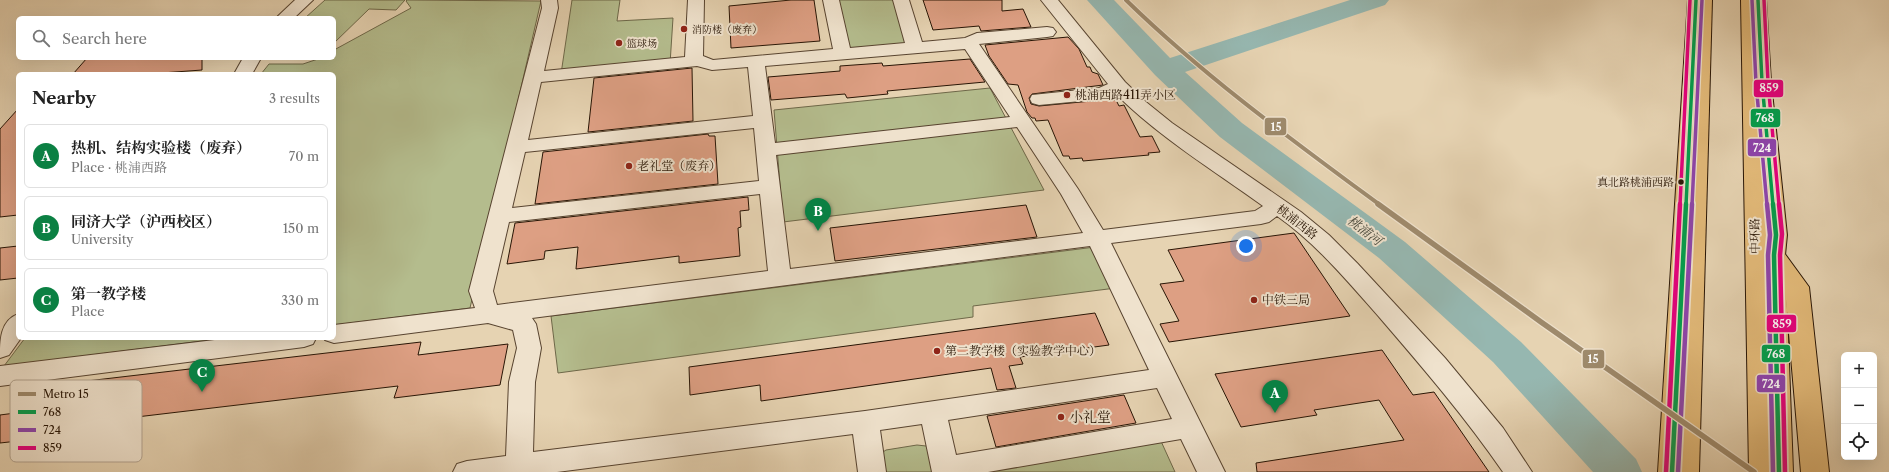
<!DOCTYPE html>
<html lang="en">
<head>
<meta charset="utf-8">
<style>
  :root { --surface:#fff; --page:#f2f2f2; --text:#222; --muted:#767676; --line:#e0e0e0; --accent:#0b8043 }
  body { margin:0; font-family:"Libre Caslon Text","Noto Serif SC",serif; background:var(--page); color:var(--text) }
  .controls { position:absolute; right:12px; bottom:12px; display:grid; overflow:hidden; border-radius:6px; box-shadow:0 4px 16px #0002 }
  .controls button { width:36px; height:36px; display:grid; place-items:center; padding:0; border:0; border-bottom:1px solid var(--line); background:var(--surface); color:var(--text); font:20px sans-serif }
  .you { position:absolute; left:1246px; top:246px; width:14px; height:14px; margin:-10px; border:3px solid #fff; border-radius:50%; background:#1a73e8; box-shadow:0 0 0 6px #1a73e833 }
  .badge { display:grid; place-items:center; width:26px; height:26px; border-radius:50%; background:var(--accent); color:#fff; font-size:13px; font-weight:700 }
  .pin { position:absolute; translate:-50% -33px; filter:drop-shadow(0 1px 2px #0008) }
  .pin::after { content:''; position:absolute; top:21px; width:14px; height:12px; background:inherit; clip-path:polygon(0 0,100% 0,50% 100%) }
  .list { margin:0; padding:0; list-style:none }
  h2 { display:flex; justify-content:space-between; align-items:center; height:52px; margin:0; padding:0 16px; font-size:17px }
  h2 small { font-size:13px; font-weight:400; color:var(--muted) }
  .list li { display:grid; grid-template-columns:26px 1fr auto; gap:12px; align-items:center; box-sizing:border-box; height:64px; margin:0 8px 8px; padding:0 8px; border:1px solid var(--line); border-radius:6px }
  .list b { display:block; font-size:15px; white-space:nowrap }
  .list p { margin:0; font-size:13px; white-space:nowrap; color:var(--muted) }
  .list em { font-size:13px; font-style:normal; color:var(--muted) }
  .icon { flex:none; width:22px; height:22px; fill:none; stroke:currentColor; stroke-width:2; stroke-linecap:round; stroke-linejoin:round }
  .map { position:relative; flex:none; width:1889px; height:472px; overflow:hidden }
  .search { position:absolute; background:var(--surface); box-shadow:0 4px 16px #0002; left:16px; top:16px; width:320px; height:44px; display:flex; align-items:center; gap:10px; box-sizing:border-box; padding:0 14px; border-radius:6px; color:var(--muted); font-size:15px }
  .panel { position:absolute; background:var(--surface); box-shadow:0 4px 16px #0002; left:16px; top:72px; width:320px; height:268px; border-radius:6px }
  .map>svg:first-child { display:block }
  .green { fill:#b4bc8d; stroke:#6e6849 }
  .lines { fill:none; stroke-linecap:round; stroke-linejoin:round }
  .river { fill:#96b7b0; fill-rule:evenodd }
  .building { fill:#dd9f83; stroke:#281505 }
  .minor-casing { stroke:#584430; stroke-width:2 }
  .major-casing { stroke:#281505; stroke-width:2 }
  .highway-casing { stroke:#281505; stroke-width:2 }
  .minor { fill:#efe2cd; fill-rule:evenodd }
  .major { fill:#e3ba79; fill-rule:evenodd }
  .highway { fill:#e3ba79; fill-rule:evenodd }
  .bus-1-far1-casing { stroke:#efe2cd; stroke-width:6 }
  .bus-1-casing { stroke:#efe2cd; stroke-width:8 }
  .bus-2-far1-casing { stroke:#efe2cd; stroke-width:6 }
  .bus-2-casing { stroke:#efe2cd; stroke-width:8 }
  .bus-3-far1-casing { stroke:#efe2cd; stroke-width:6 }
  .bus-3-casing { stroke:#efe2cd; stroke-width:8 }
  .bus-1-far1 { stroke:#029f4d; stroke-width:3.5 }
  .bus-1 { stroke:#029f4d; stroke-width:4.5 }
  .bus-2-far1 { stroke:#8e44ad; stroke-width:3.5 }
  .bus-2 { stroke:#8e44ad; stroke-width:4.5 }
  .bus-3-far1 { stroke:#e5007d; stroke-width:3.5 }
  .bus-3 { stroke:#e5007d; stroke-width:4.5 }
  .metro-1-far1-casing { stroke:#efe2cd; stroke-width:6 }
  .metro-1-casing { stroke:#efe2cd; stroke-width:8 }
  .metro-1-far1 { stroke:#9e8a6c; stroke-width:4 }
  .metro-1 { stroke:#9e8a6c; stroke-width:5.5 }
  .poi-dot { fill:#8f2418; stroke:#efe2cd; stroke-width:1.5 }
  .bus-dot { fill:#281505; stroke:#efe2cd; stroke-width:1.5 }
  .labels { text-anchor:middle; stroke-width:4; stroke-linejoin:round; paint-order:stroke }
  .far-poi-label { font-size:10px; fill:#281505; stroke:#efe2cd; text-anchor:start }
  .bus-label { font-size:11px; fill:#281505; stroke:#efe2cd; text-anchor:end }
  .poi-label { font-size:12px; fill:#281505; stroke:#efe2cd; text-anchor:start }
  .street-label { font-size:12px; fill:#281505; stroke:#efe2cd }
  .water-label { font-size:13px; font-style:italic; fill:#4e4e41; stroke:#efe2cd }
  .near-poi-label { font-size:14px; fill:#281505; stroke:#efe2cd; text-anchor:start }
  .key { fill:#efe2cd; stroke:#b3a491; stroke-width:1 }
  .key-label { font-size:11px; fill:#281505 }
  .line-badge { stroke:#efe2cd; stroke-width:1.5 }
  .badge-label { font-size:11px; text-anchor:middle; font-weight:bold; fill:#fff }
</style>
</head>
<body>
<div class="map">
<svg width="1889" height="472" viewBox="0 0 1889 472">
  <rect width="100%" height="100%" fill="#e6d3b2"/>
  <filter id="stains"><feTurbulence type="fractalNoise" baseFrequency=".005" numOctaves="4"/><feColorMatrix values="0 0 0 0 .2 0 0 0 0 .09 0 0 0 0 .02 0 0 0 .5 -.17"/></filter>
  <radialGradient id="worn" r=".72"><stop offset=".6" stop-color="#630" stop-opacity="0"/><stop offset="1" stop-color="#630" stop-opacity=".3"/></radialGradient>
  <g class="green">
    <path d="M325,0H405L396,10L369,9L334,43V18H305Z"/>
    <path d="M407,0L541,1L470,308L334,325V74H261L269,64H303L318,59L310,58H334V50L411,8L406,1Z"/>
    <path d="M572,0H620L617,21L673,18L670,64L561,74Z"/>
    <path d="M837,0H895L908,44L848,48Z"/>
    <path d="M990,88L1044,190L783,222L774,110Z"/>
    <path d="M1095,247L1116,288L973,306V317L558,373L551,316Z"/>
    <path d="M25,338H226L4,366Z"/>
    <path d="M1160,439L1175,472H956Z"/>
    <path d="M917,445L926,446L931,450L936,472H880V454L886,450Z"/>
  </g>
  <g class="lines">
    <path class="river" d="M1087,0H1114L1170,58L1350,0H1389L1385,5L1185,72L1242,123L1405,242L1521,342L1636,459L1642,472H1593L1493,362L1379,258L1220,137L1155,75Z"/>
  </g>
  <g class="building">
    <path d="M791,0H814L820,41L731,48L729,6Z"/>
    <path d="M923,0H1002V11L1023,9L1031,27L981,31L979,26L933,30Z"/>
    <path d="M1068,37L1079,49L1087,67H1090L1092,72L1098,74L1103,85L1032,94L1029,98L1031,104L1039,106L1102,100L1108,98L1109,101L1116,100L1119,106L1124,105L1140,137L1152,136L1160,152L1148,153L1149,155L1083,161L1082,158L1070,159L1069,156H1063L1048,120L1036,121L1035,118H1032L1027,112L1018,85L1008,84L989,56L985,45Z"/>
    <path d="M87,58H202V70L148,74H73Z"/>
    <path d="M970,59L985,82L887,91L888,94L847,98L845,94L771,100L768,77L840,71V66L882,63L883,66Z"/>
    <path d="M692,68L693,121L588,132L594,78Z"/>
    <path d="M18,109V215L0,217V129Z"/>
    <path d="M708,134L709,136H715L718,184L535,204L543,152Z"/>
    <path d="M748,197L749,210L740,211L741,227L738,228L740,256L679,263V256L576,269L578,247L545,251L544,259L507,264L515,223Z"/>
    <path d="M1026,205L1037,237L835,261L830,228Z"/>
    <path d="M1294,233L1350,316L1169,342L1160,324L1179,321L1160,284L1184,281L1168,250Z"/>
    <path d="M18,246V278L0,280V248Z"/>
    <path d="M1095,313L1109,345L1020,357L1023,364L1009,366L1016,388L997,390L991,368L761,401L760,385L690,395L689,367Z"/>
    <path d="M421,342L418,355L508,344L500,385L394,398L398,386L69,425L63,436L0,443V415L46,409L61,384Z"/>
    <path d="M1382,350L1413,395L1434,392L1489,472H1257L1256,463L1404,440L1379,400L1314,410L1317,415L1241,427L1215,374Z"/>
    <path d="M1124,395L1136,423L996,447L987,416Z"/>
  </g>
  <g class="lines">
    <g class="minor-casing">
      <g id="minor">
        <path d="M295,0H313L294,18H276Z"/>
        <path d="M541,0H557L558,8L544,71L685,57L688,0H704L703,56L713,60L833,49L823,0H839L850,48L905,43L893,0H909L922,42L965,38L977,33L1047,27L1053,28L1056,32L1053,36L1047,37L979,44L1078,189L1103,230L1255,211L1263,206C1213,170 1159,137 1116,94L1102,99L1039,105L1032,103L1030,99L1032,95L1099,88L1108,84L1041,0H1058L1125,82L1146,102L1172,123L1301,212L1329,235L1357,263L1445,358L1503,428L1532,472H1503C1466,418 1423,368 1380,318C1348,282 1317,244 1277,216L1269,222L1261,224L1111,243L1225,472H1197L1181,439L988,472H932L922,424L880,430L886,472H858L853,434L557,472H453L457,464L467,461L506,456L509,382L517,348L513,330L488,323L334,343L325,340L324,338H334V325L475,308L469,291L542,8ZM965,49L1010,117L775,143L765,66ZM697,66L712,70L748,67L753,116L528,140L541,82ZM1017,127L1061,194L1083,233L790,269L776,155ZM754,128L759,181L512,208L525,152ZM760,194L768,271L497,305L493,291L509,222ZM1090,246L1149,370L865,411L533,452L535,382L541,348L536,324L532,318ZM1157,388L1172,419L956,455L948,420Z"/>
        <path d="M243,58H261L252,74H234Z"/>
        <path d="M18,314V338H21L9,355L0,358C0,340 0,321 18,314Z"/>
        <path d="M231,338H316L313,344L304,347L0,386V366Z"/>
      </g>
    </g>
    <g class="major-casing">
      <g id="major">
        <path d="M1688,0H1704L1686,472H1658Z"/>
        <path d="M1750,0H1766L1771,82L1787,235L1785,255L1793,472H1765L1763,255L1765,235L1753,82Z"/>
      </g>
    </g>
    <g class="highway-casing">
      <g id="highway">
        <path d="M1696,0H1712L1699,472H1671Z"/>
        <path d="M1741,0H1757L1767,249L1774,247L1782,250L1809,287L1829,472H1801L1785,288L1767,262L1777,472H1749Z"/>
      </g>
    </g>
    <use href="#minor" class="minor"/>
    <use href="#major" class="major"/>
    <use href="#highway" class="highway"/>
    <g class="bus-1-far1-casing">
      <g id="bus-1-far1">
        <path d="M1758,0L1762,82L1773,205"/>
        <path d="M1686,205L1696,0"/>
      </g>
    </g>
    <g class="bus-1-casing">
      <g id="bus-1">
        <path d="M1773,204L1776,235L1774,255L1779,472"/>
        <path d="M1672,472L1686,204"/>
      </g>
    </g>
    <g class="bus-2-far1-casing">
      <g id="bus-2-far1">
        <path d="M1752,0L1756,83L1767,205"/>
        <path d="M1692,205L1702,0"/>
      </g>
    </g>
    <g class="bus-2-casing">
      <g id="bus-2">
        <path d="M1767,204L1770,235L1768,255L1773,472"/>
        <path d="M1678,472L1692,204"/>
      </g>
    </g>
    <g class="bus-3-far1-casing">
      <g id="bus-3-far1">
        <path d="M1764,0L1768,82L1779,205"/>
        <path d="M1680,205L1690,0"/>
      </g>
    </g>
    <g class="bus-3-casing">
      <g id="bus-3">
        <path d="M1779,204L1782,234L1780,255L1785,472"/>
        <path d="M1666,472L1680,204"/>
      </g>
    </g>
    <use href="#bus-1-far1" class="bus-1-far1"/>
    <use href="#bus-1" class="bus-1"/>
    <use href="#bus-2-far1" class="bus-2-far1"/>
    <use href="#bus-2" class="bus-2"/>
    <use href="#bus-3-far1" class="bus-3-far1"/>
    <use href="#bus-3" class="bus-3"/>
    <g class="metro-1-far1-casing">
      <path id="metro-1-far1" d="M1126,0C1204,76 1292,140 1380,205"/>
    </g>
    <g class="metro-1-casing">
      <path id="metro-1" d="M1378,204L1541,322L1754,472"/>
    </g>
    <use href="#metro-1-far1" class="metro-1-far1"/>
    <use href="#metro-1" class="metro-1"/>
  </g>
  <g class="poi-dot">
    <circle cx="684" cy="29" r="4"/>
    <circle cx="619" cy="43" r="4"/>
    <circle cx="1067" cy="95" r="4"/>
    <circle cx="629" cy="166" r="4"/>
    <circle cx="1254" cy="300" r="4"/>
    <circle cx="937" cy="351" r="4"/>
    <circle cx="1061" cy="417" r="4"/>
  </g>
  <circle class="bus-dot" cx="1681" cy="182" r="3.5"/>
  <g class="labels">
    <g class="far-poi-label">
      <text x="692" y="33">消防楼（废弃）</text>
      <text x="627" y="47">篮球场</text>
    </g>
    <g class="bus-label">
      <text x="1674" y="186">真北路桃浦西路</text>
    </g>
    <g class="poi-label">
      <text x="1075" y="99">桃浦西路411弄小区</text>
      <text x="637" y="170">老礼堂（废弃）</text>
      <text x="1262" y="304">中铁三局</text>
      <text x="945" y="355">第二教学楼（实验教学中心）</text>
    </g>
    <g class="street-label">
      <text transform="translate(1297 222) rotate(38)" y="4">桃浦西路</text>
      <text transform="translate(1755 236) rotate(-91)" y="4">中环路</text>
    </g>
    <g class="water-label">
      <text transform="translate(1365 230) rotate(37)" y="5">桃浦河</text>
    </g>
    <g class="near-poi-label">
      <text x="1069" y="422">小礼堂</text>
    </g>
  </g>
  <rect x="10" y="380" width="132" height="82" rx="6" class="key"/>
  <rect x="18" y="392" width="18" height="4" fill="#9e8a6c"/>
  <rect x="18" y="410" width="18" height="4" fill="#029f4d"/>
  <rect x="18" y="428" width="18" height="4" fill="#8e44ad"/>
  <rect x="18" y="446" width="18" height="4" fill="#e5007d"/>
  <g class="key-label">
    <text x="43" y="398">Metro 15</text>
    <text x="43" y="416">768</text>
    <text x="43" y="434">724</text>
    <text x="43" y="452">859</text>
  </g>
  <g class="line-badge">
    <rect x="1753" y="79" width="31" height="19" rx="4" fill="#e5007d"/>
    <rect x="1750" y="108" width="31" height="20" rx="4" fill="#029f4d"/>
    <rect x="1264" y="117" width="23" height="19" rx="4" fill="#9e8a6c"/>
    <rect x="1747" y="138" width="30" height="19" rx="4" fill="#8e44ad"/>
    <rect x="1766" y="314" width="31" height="19" rx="4" fill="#e5007d"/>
    <rect x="1761" y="344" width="30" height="19" rx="4" fill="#029f4d"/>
    <rect x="1582" y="349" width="23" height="20" rx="4" fill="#9e8a6c"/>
    <rect x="1756" y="374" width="30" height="19" rx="4" fill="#8e44ad"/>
  </g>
  <g class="badge-label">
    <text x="1769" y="92">859</text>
    <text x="1765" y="122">768</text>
    <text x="1276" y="131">15</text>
    <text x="1762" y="152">724</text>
    <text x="1782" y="328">859</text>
    <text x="1776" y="358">768</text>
    <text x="1593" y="363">15</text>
    <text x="1771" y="388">724</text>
  </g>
  <rect width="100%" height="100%" filter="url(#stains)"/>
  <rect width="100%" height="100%" fill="url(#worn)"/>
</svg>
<div class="controls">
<button>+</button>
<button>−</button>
<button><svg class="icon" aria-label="locate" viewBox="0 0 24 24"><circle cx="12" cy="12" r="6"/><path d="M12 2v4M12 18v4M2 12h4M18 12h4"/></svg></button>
</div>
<div class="you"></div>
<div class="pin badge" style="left:1275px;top:413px">A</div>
<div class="pin badge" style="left:818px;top:231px">B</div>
<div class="pin badge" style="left:202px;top:392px">C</div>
<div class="search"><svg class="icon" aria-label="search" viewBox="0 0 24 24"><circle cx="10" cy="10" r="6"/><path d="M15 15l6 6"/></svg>Search here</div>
<section class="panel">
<h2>Nearby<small>3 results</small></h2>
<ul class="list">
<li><span class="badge">A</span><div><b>热机、结构实验楼（废弃）</b><p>Place · 桃浦西路</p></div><em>70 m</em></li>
<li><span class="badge">B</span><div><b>同济大学（沪西校区）</b><p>University</p></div><em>150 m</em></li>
<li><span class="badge">C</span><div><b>第一教学楼</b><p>Place</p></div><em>330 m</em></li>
</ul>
</section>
</div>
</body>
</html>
